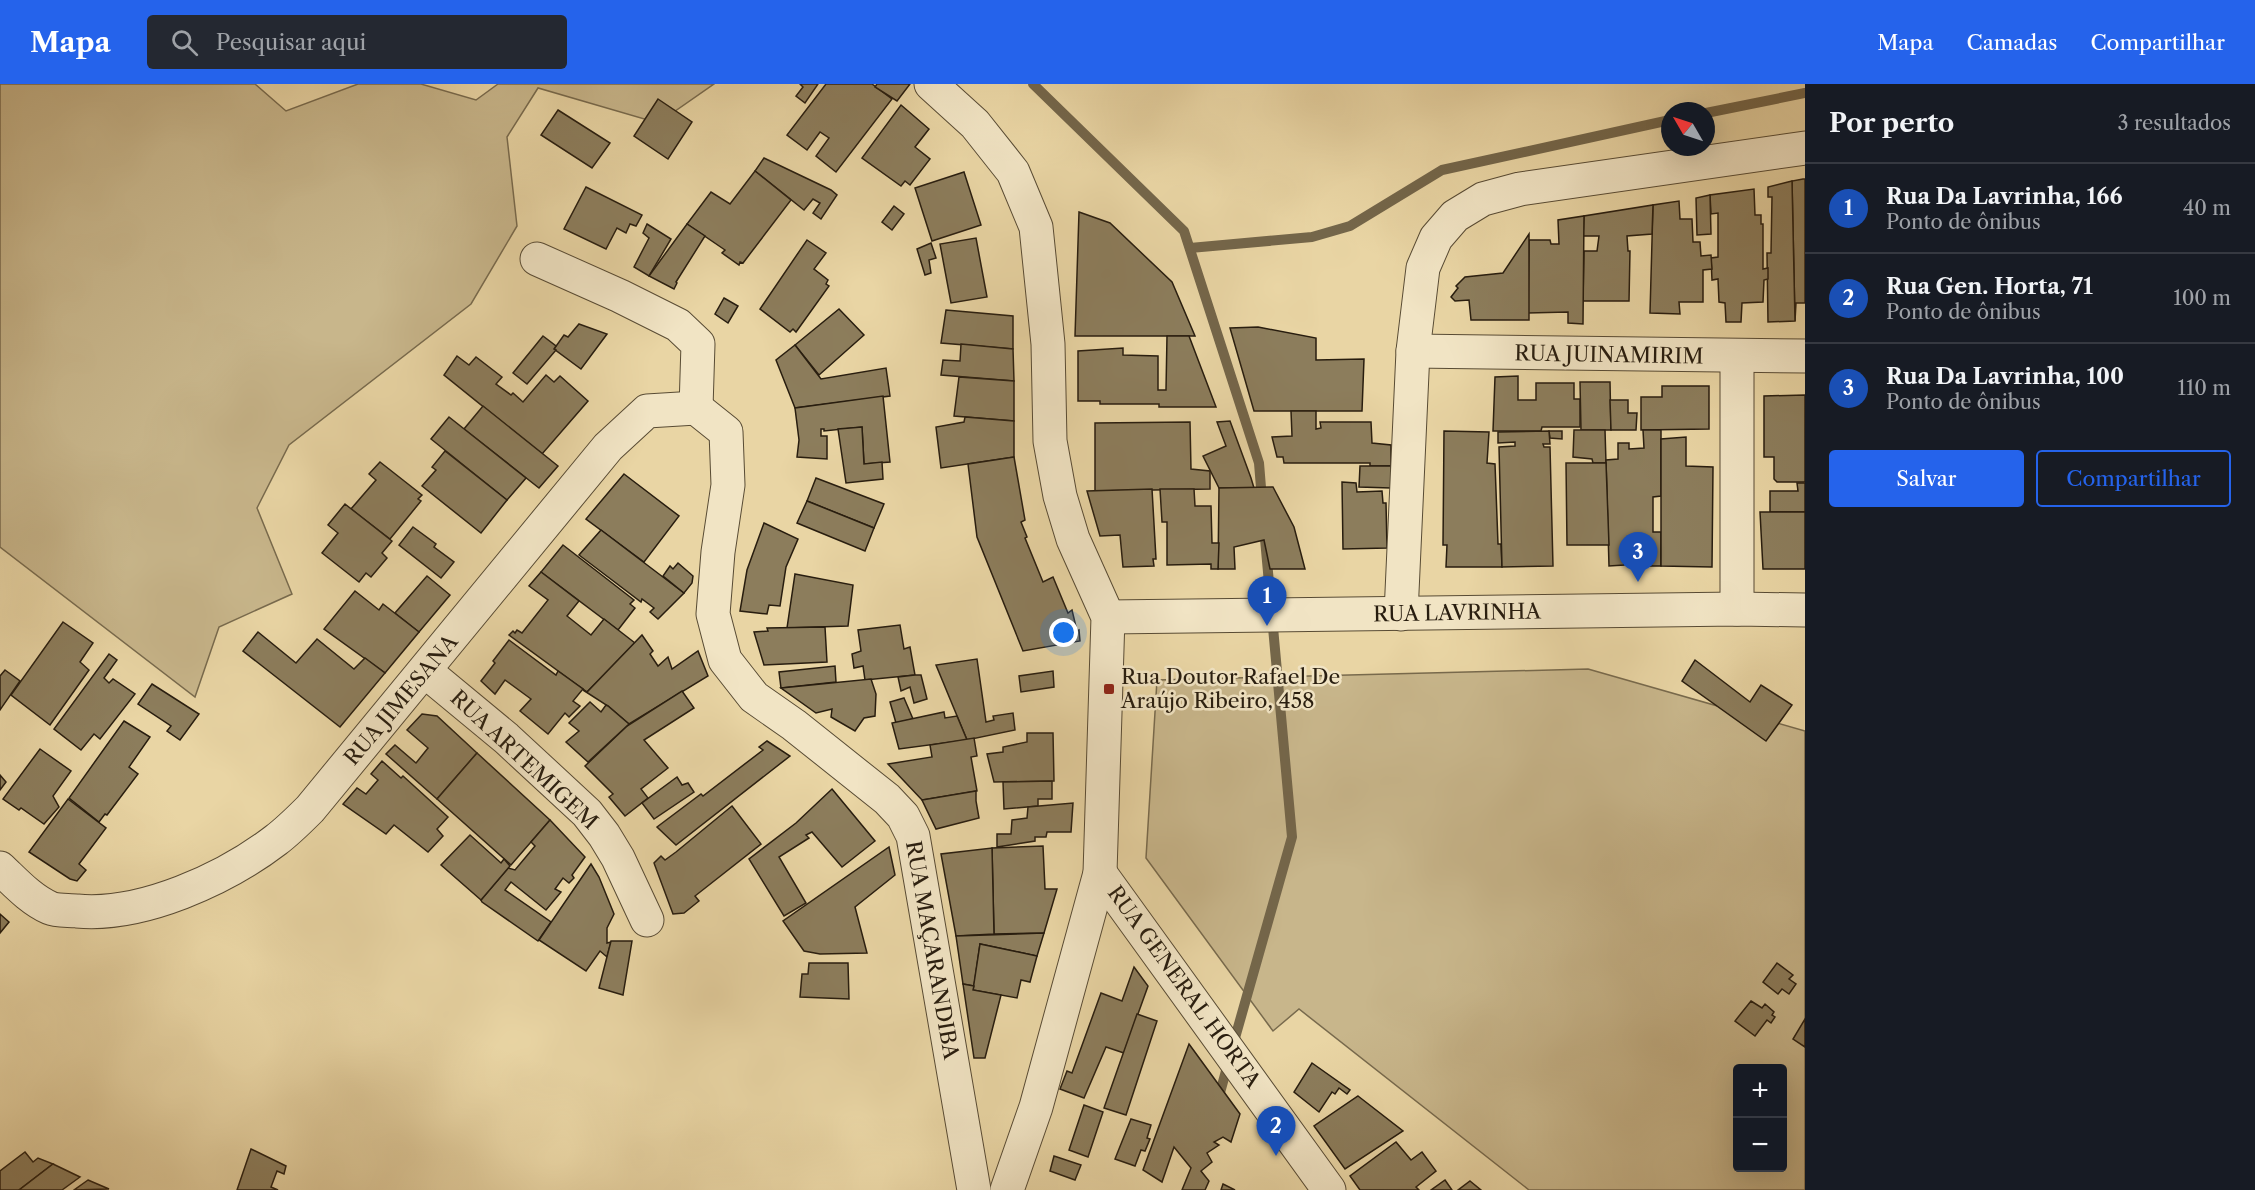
<!DOCTYPE html>
<html lang="pt">
<head>
<meta charset="utf-8">
<style>
  :root { --surface:#171b24; --page:#242831; --text:#f1f3f6; --muted:#9ea1a6; --line:#363941; --accent:#2563eb }
  body { margin:0; font-family:"Libre Caslon Text",serif; background:var(--page); color:var(--text) }
  .controls { position:absolute; right:18px; bottom:18px; display:grid; overflow:hidden; border-radius:6px; box-shadow:0 6px 24px #0002 }
  .controls button { width:54px; height:54px; display:grid; place-items:center; padding:0; border:0; border-bottom:2px solid var(--line); background:var(--surface); color:var(--text); font:30px sans-serif }
  .compass { position:absolute; left:1661px; top:18px; width:54px; height:54px; border-radius:50%; background:var(--surface); box-shadow:0 6px 24px #0002; rotate:309deg }
  .you { position:absolute; left:1064px; top:549px; width:21px; height:21px; margin:-15px; border:4px solid #fff; border-radius:50%; background:#1a73e8; box-shadow:0 0 0 9px #1a73e833 }
  .badge { display:grid; place-items:center; width:39px; height:39px; border-radius:50%; background:var(--accent); color:#fff; font-size:20px; font-weight:700 }
  .pin { position:absolute; translate:-50% -50px; filter:drop-shadow(0 2px 3px #0008) }
  .pin::after { content:''; position:absolute; top:32px; width:21px; height:18px; background:inherit; clip-path:polygon(0 0,100% 0,50% 100%) }
  .list { margin:0; padding:0; list-style:none }
  h2 { display:flex; justify-content:space-between; align-items:center; height:78px; margin:0; padding:0 24px; font-size:26px }
  h2 small { font-size:20px; font-weight:400; color:var(--muted) }
  .list li { display:grid; grid-template-columns:39px 1fr auto; gap:18px; align-items:center; box-sizing:border-box; height:90px; padding:0 24px; border-top:2px solid var(--line) }
  .list b { display:block; font-size:22px; white-space:nowrap }
  .list p { margin:0; font-size:20px; white-space:nowrap; color:var(--muted) }
  .list em { font-size:20px; font-style:normal; color:var(--muted) }
  .actions { display:flex; gap:12px; padding:18px 24px }
  .actions a { flex:1; padding:14px 0; border:2px solid var(--accent); border-radius:6px; text-align:center; font-size:21px; color:var(--accent) }
  .actions .main { background:var(--accent); color:#fff }
  .icon { flex:none; width:33px; height:33px; fill:none; stroke:currentColor; stroke-width:2; stroke-linecap:round; stroke-linejoin:round }
  .map { position:relative; flex:none; width:1805px; height:1106px; overflow:hidden }
  header { display:flex; align-items:center; gap:36px; box-sizing:border-box; height:84px; padding:0 30px; background:var(--accent); color:#fff }
  header strong { font-size:28px }
  nav { display:flex; gap:33px; margin-inline-start:auto; font-size:21px }
  .search { width:420px; height:54px; background:var(--page); display:flex; align-items:center; gap:15px; box-sizing:border-box; padding:0 21px; border-radius:6px; color:var(--muted); font-size:22px }
  main { display:flex }
  aside { flex:1; background:var(--surface) }
  .map>svg:first-child { display:block }
  .green { fill:#c8b68b; stroke:#786a4d; stroke-width:1.5; fill-rule:evenodd }
  .lines { fill:none; stroke-linecap:round; stroke-linejoin:round }
  .stream { stroke:#74664a; stroke-width:10 }
  .building { fill:#8c7d5c; stroke:#281d0f; stroke-width:1.5 }
  .street-casing { stroke:#584b34; stroke-width:35 }
  .street { stroke:#f1e4c4; stroke-width:33 }
  .poi-dot { fill:#8f2418; stroke:#f1e4c4; stroke-width:2 }
  .labels { text-anchor:middle; stroke-width:5; stroke-linejoin:round; paint-order:stroke }
  .street-label { font-size:21px; fill:#281d0f; stroke:#f1e4c4 }
  .poi-label { font-size:21px; fill:#281d0f; stroke:#f1e4c4; text-anchor:start }
</style>
</head>
<body>
<header>
<strong>Mapa</strong>
<div class="search"><svg class="icon" aria-label="search" viewBox="0 0 24 24"><circle cx="10" cy="10" r="6"/><path d="M15 15l6 6"/></svg>Pesquisar aqui</div>
<nav><a>Mapa</a><a>Camadas</a><a>Compartilhar</a></nav>
</header>
<main>
<div class="map">
<svg width="1805" height="1106" viewBox="0 0 1805 1106">
  <rect width="100%" height="100%" fill="#e9d5a4"/>
  <filter id="stains"><feTurbulence type="fractalNoise" baseFrequency=".00333" numOctaves="4"/><feColorMatrix values="0 0 0 0 .2 0 0 0 0 .09 0 0 0 0 .02 0 0 0 .5 -.17"/></filter>
  <radialGradient id="worn" r=".72"><stop offset=".6" stop-color="#630" stop-opacity="0"/><stop offset="1" stop-color="#630" stop-opacity=".3"/></radialGradient>
  <g class="green">
    <path d="M0,0H255L286,27L358,0H421L476,16L498,0H714L658,39L538,4L507,53L517,142L471,220L289,361L257,424L292,510L219,543L195,613L0,463Z"/>
    <path d="M1588,585L1805,647V1106H1529L1299,925L1273,947L1146,774L1157,596ZM1738,984H1782V1084H1738Z"/>
  </g>
  <g class="lines">
    <g class="stream">
      <path d="M1033,0L1184,147L1259,379L1262,416"/>
      <path d="M1706,29L1805,9"/>
      <path d="M1190,164L1312,153L1350,142L1442,86L1670,36"/>
      <path d="M1233,961L1292,753L1265,455"/>
      <path d="M1218,1016L1229,976"/>
    </g>
  </g>
  <g class="building">
    <path d="M800,0H818L805,19L796,12L803,3Z"/>
    <path d="M826,0H872L892,15L836,88L816,72L829,54L820,48L807,66L787,51Z"/>
    <path d="M877,0H910L897,17L875,3Z"/>
    <path d="M658,15L692,38L668,75L634,52Z"/>
    <path d="M901,21L929,45L915,63L930,75L910,101L905,97L901,102L862,74Z"/>
    <path d="M558,26L610,59L592,84L541,51Z"/>
    <path d="M764,74L831,106L837,111L821,135L813,129L820,119L813,115L804,126L755,87Z"/>
    <path d="M755,87L791,116L743,179L740,178L739,181L722,169L725,166L687,140L711,108L730,120Z"/>
    <path d="M964,88L981,141L932,157L915,104Z"/>
    <path d="M1803,95H1805V219H1796L1795,237L1792,97Z"/>
    <path d="M1792,97L1795,237L1768,238L1767,169H1771L1772,113H1768V103Z"/>
    <path d="M586,103L642,131L636,142L630,140L626,149L617,144L606,165L564,145Z"/>
    <path d="M1754,105L1755,131H1761V140H1763V185L1768,184V195L1764,196L1763,218L1742,219L1741,238H1726L1725,219L1719,218L1718,195L1712,196L1711,174L1718,173V129L1711,130L1710,111Z"/>
    <path d="M1710,111L1711,150L1697,151L1696,114Z"/>
    <path d="M1679,117L1680,135H1692L1693,158H1700L1701,172L1711,171L1712,185L1703,186V218H1679L1680,230L1650,229L1653,121Z"/>
    <path d="M1653,121L1652,150L1627,152L1628,167H1630L1629,217H1583L1584,167H1597L1599,152H1583L1584,132Z"/>
    <path d="M894,122L904,130L892,146L882,138Z"/>
    <path d="M1079,128L1110,139L1172,198L1195,252H1075Z"/>
    <path d="M1584,132L1583,240L1568,239V228L1528,229L1529,156H1550L1551,160H1559L1558,136Z"/>
    <path d="M647,140L671,155L649,192L634,183L649,154L643,149Z"/>
    <path d="M687,140L705,152L676,198L677,199L674,205L649,192Z"/>
    <path d="M1529,150V236H1471L1469,216L1455,217L1451,213L1458,204L1456,202L1465,193L1503,189Z"/>
    <path d="M976,154L987,213L951,219L940,160Z"/>
    <path d="M807,156L826,169L814,185L828,196L826,200L829,202L796,248L793,245L790,248L760,225Z"/>
    <path d="M931,159L936,174L929,176L931,189L925,191L917,165Z"/>
    <path d="M724,214L738,222L728,239L715,230Z"/>
    <path d="M839,225L864,251L819,291L795,261Z"/>
    <path d="M946,226L1013,232V265L941,259Z"/>
    <path d="M579,240L607,250L581,285L554,265L564,251L568,253Z"/>
    <path d="M1258,243L1316,254V276L1364,275L1362,327H1254L1230,244Z"/>
    <path d="M543,252L556,262L554,265L556,266L527,300L513,289Z"/>
    <path d="M1167,252H1189L1216,323H1159V320H1100V317H1078V267L1123,264V271L1158,272V306H1166Z"/>
    <path d="M961,260L1013,265L1014,297L941,291L943,276L960,277Z"/>
    <path d="M795,261L821,295L886,284L890,312L795,324L776,276Z"/>
    <path d="M457,272L469,281L476,273L502,293L496,300L511,311L513,309L523,318L546,291L554,298L560,292L588,317L542,370L444,291Z"/>
    <path d="M1518,292V316H1536V299H1574V315H1580V343H1542L1541,347H1493L1495,293Z"/>
    <path d="M959,293L1014,297V337L954,332Z"/>
    <path d="M1580,298H1610L1611,346H1581Z"/>
    <path d="M1662,302H1709V345L1641,346V313H1662Z"/>
    <path d="M1805,311V398H1777L1774,395V373H1764V312Z"/>
    <path d="M883,312L890,378L864,380L862,343L824,347V345H821V352H827V375L797,373L799,356L795,324Z"/>
    <path d="M1610,316H1628V329H1637L1636,346H1611Z"/>
    <path d="M483,322L558,382L539,404L464,345Z"/>
    <path d="M1291,327H1316V345L1321,344L1320,338H1371L1372,359L1391,361V382H1370V379H1284L1283,373H1277L1272,353L1292,352Z"/>
    <path d="M449,333L526,394L507,416L431,355Z"/>
    <path d="M965,333L1014,337V373L941,384L936,343L964,338Z"/>
    <path d="M1230,337L1251,394L1254,404H1219L1203,372L1226,362L1217,338Z"/>
    <path d="M1190,338L1191,385L1210,387V405L1095,407V339Z"/>
    <path d="M862,343L864,380L882,378L883,395L846,399L838,345Z"/>
    <path d="M1574,346H1605L1606,379H1593L1592,375L1573,373Z"/>
    <path d="M1643,346H1661V412L1653,413V448H1661V482H1645V461H1623L1624,481L1609,482L1606,376L1618,375V359H1629V365L1644,364Z"/>
    <path d="M1444,347L1489,348L1487,379L1495,380L1498,460H1501L1502,483H1446L1447,461H1443Z"/>
    <path d="M1549,347H1562V355L1550,354Z"/>
    <path d="M1549,347L1550,360H1543L1544,363H1550L1553,482L1502,483L1499,363L1515,362V358L1498,359V348Z"/>
    <path d="M1686,353V382L1713,383L1712,483L1661,482V355Z"/>
    <path d="M445,367L507,416L481,449L422,402L436,386L432,383Z"/>
    <path d="M1014,373L1025,436L1021,438L1027,453L1025,454L1043,498L1053,493L1068,529L1072,526L1077,547L1079,546L1080,557L1023,567L977,453L968,380Z"/>
    <path d="M380,378L422,411L418,415L421,417L390,455L351,425L376,396L369,390Z"/>
    <path d="M1566,379H1606L1609,461H1567Z"/>
    <path d="M1360,382H1391V404L1359,403Z"/>
    <path d="M624,390L679,432L644,478L586,435Z"/>
    <path d="M816,394L884,420L874,444L807,417Z"/>
    <path d="M1342,398L1356,399L1357,408L1382,407L1383,419H1386L1387,464L1343,465Z"/>
    <path d="M1797,399H1805V428H1770V407H1798Z"/>
    <path d="M1273,403L1294,443L1305,485H1270L1264,456L1234,463L1235,485H1218L1219,404Z"/>
    <path d="M1152,405L1156,475H1153L1154,482L1123,483L1120,451L1100,452L1087,407Z"/>
    <path d="M1160,405H1194L1195,422H1211L1212,459H1219L1218,485H1211V480L1167,481V438H1162Z"/>
    <path d="M807,417L874,444L865,467L797,439Z"/>
    <path d="M345,420L392,457L382,469L387,474L371,493L366,489L359,498L322,469L338,449L328,441Z"/>
    <path d="M1760,428H1805V485H1763Z"/>
    <path d="M764,439L798,455L786,483L780,522L769,521L767,530L740,527L747,486Z"/>
    <path d="M413,443L436,460L434,463L454,478L441,494L399,461Z"/>
    <path d="M601,446L684,509L658,535L650,528L654,524L642,515L641,518L579,471Z"/>
    <path d="M563,461L634,516L630,520L635,524L618,546L541,488Z"/>
    <path d="M678,479L693,492L692,499L684,509L663,492L670,482L673,485Z"/>
    <path d="M541,488L579,517L567,532L591,551L604,535L635,559L587,608L509,551L513,547L515,549L517,546L522,549L548,516L529,502Z"/>
    <path d="M795,490L853,501L848,542L787,544Z"/>
    <path d="M427,492L450,511L419,548L395,529Z"/>
    <path d="M355,507L379,526L383,520L419,548L385,589L324,545Z"/>
    <path d="M63,538L93,559L80,578L89,586L50,641L11,611Z"/>
    <path d="M900,541L904,565L910,563L915,591L865,596L863,582L854,584L852,570L861,567L858,546Z"/>
    <path d="M825,543L827,578L764,581L754,548L768,547L767,544Z"/>
    <path d="M258,548L296,579L317,555L354,585L365,574L385,589L340,643L243,567Z"/>
    <path d="M642,551L653,567L650,570L658,582L668,573L672,585L698,567L708,592L629,640L608,622L583,606L587,608Z"/>
    <path d="M509,556L556,591L558,587L583,605L573,617L580,622L569,633L565,629L548,650L520,627L531,615L505,596L495,610L481,597L495,579L493,577Z"/>
    <path d="M109,570L117,576L104,594L109,599L113,595L135,610L100,655L94,650L81,666L54,645Z"/>
    <path d="M977,575L986,638L994,636L993,632L1013,629L1015,646L967,656L936,581Z"/>
    <path d="M1695,576L1750,618L1761,601L1792,621L1766,657L1682,597Z"/>
    <path d="M835,582L836,598L781,604L779,588Z"/>
    <path d="M5,586L20,597L0,626V592Z"/>
    <path d="M1053,587L1054,603L1021,608L1019,592Z"/>
    <path d="M915,591H921L927,615L914,619L910,603L901,607L898,593Z"/>
    <path d="M871,595L876,610L875,632L864,634L855,647L831,633L832,625L816,629L781,604Z"/>
    <path d="M152,600L199,630L180,656L167,647L171,642L138,620Z"/>
    <path d="M682,607L694,624L644,656L668,684L641,705L648,714L625,732L609,713L613,710L585,682L627,642Z"/>
    <path d="M904,614L913,635L896,639L890,618Z"/>
    <path d="M590,618L601,628L606,621L608,622L629,640L588,678L566,658L579,647L569,639Z"/>
    <path d="M944,628L945,634L957,632L967,656L899,665L892,639Z"/>
    <path d="M422,630L437,632L477,669L437,715L386,670L395,661L416,679L428,664L407,646Z"/>
    <path d="M124,637L150,653L129,683L138,690L107,731L105,730L99,738L69,714Z"/>
    <path d="M1027,649H1053L1054,697L994,698L987,670L1003,668V663L1027,658Z"/>
    <path d="M974,654L977,672L971,673L977,707L922,716L888,680L932,673L930,661Z"/>
    <path d="M767,657L790,672L676,761L657,743L701,710L703,712L763,666L759,663Z"/>
    <path d="M40,665L71,687L53,712L59,723L44,740L21,724L19,726L3,715Z"/>
    <path d="M477,669L550,736L511,781L437,715Z"/>
    <path d="M382,677L401,694L403,692L448,733L437,745L443,752L428,768L394,741L386,750L343,720L357,704L366,710L378,696L371,690Z"/>
    <path d="M0,691L6,698L0,706Z"/>
    <path d="M677,693L682,701L688,699L694,708L654,735L642,719Z"/>
    <path d="M1052,697V715H1038V722L1004,725L1003,698Z"/>
    <path d="M832,705L875,757L842,783L812,748L806,751L809,754L779,773L806,819L784,832L749,775L796,739Z"/>
    <path d="M976,707V717L979,734L936,745L922,716Z"/>
    <path d="M68,715L106,744L79,780L86,786L77,797L70,795L29,768Z"/>
    <path d="M1073,719L1071,748H1047L1046,753H1035V757L997,763V750H1011L1012,736L1027,734L1028,723Z"/>
    <path d="M732,722L761,760L695,812L699,817L684,829L673,830L654,779L661,772L665,776L676,768Z"/>
    <path d="M550,736L585,773L572,791L574,794L569,799L563,794L555,805L561,808L546,826L511,798L505,806L551,838L538,857L482,818L481,816L508,784L515,786L535,762L531,758Z"/>
    <path d="M470,751L501,779L504,775L510,782L481,816L441,781Z"/>
    <path d="M1043,762L1045,805H1057L1044,849L994,850L992,764Z"/>
    <path d="M889,763L895,791L855,823L867,869L820,870L804,867L783,837Z"/>
    <path d="M992,764L994,850L956,852L941,770Z"/>
    <path d="M591,780L599,793L614,830L607,844V859L611,858L607,873L600,867L586,887L539,856Z"/>
    <path d="M0,830L9,838L0,849Z"/>
    <path d="M1044,849L1037,872L980,860L974,902L963,900L956,852Z"/>
    <path d="M611,857H632L623,911L599,904Z"/>
    <path d="M980,860L1037,872L1030,898L1021,896L1017,914L973,906Z"/>
    <path d="M809,879H848L849,915L800,913L802,890H808Z"/>
    <path d="M1777,879L1793,891L1789,895L1796,900L1789,910L1782,905L1778,910L1763,898Z"/>
    <path d="M1134,883L1148,902L1124,969L1106,963L1084,1014L1060,1005L1067,987L1072,989L1101,909L1122,917Z"/>
    <path d="M963,900L974,902L973,906L1001,911L985,974H974Z"/>
    <path d="M1751,917L1762,924L1765,920L1774,928L1772,931L1775,933L1771,939L1767,936L1755,952L1735,937Z"/>
    <path d="M1137,930L1157,937L1126,1031L1104,1024Z"/>
    <path d="M1805,935V963L1793,955Z"/>
    <path d="M1189,960L1240,1030L1231,1058L1223,1053L1214,1058L1219,1061L1207,1069L1212,1078L1201,1087L1209,1097L1205,1106H1182L1191,1084L1174,1063L1162,1098L1143,1086Z"/>
    <path d="M1312,979L1350,1006L1347,1010L1339,1004L1335,1010L1332,1008L1319,1028L1294,1008Z"/>
    <path d="M1358,1012L1403,1047L1345,1085L1314,1042Z"/>
    <path d="M1084,1021L1103,1028L1088,1073L1069,1066Z"/>
    <path d="M1131,1035L1151,1041L1147,1054L1150,1055L1145,1067L1141,1066L1135,1082L1115,1075Z"/>
    <path d="M1396,1058L1411,1076L1422,1068L1436,1087L1416,1103L1419,1106H1360L1350,1092Z"/>
    <path d="M251,1065L286,1082L284,1090L277,1087L271,1103L278,1106H237Z"/>
    <path d="M25,1068L33,1078L38,1074L53,1080L19,1106H0V1087Z"/>
    <path d="M1054,1072L1081,1081L1075,1096L1050,1087Z"/>
    <path d="M53,1080L80,1093L62,1106H19Z"/>
    <path d="M88,1096L109,1105L74,1106Z"/>
    <path d="M1445,1096L1452,1106H1431Z"/>
    <path d="M1470,1097L1481,1106H1458Z"/>
    <path d="M1223,1100L1235,1106H1221Z"/>
  </g>
  <g class="lines">
    <g class="street-casing">
      <g id="street">
        <path d="M931,0L975,40L1013,88L1036,143L1048,260L1050,357L1060,412L1073,455L1108,533L1100,789L1036,1023L1007,1106"/>
        <path d="M537,175L620,212L678,241L698,260L696,324"/>
        <path d="M1413,267L1805,272"/>
        <path d="M1737,273V525"/>
        <path d="M696,324L726,348L728,401L718,468L713,530L725,576L754,613L794,641L887,715L903,732L913,752L974,1106"/>
        <path d="M1401,530L1413,267L1423,184L1436,154L1455,132L1483,115L1520,105L1805,64"/>
        <path d="M1108,533L1737,525L1805,526"/>
        <path d="M425,587L506,654L587,729L604,751L618,774L647,836"/>
        <path d="M0,784C15,798 30,815 50,824C57,827 69,826 77,827C142,833 225,795 276,756C288,747 299,736 310,725L608,363L647,327L696,324"/>
        <path d="M1100,789L1329,1106"/>
      </g>
    </g>
    <use href="#street" class="street"/>
  </g>
  <rect class="poi-dot" x="1103" y="599" width="12" height="12" rx="3"/>
  <g class="labels">
    <g class="street-label">
      <text transform="translate(1609 271) rotate(1)" y="7">RUA JUINAMIRIM</text>
      <text transform="translate(1457 529) rotate(-1)" y="7">RUA LAVRINHA</text>
      <text transform="translate(401 616) rotate(-50)" y="7">RUA JIMESANA</text>
      <text transform="translate(524 676) rotate(43)" y="7">RUA ARTEMIGEM</text>
      <text transform="translate(932 866) rotate(80)" y="7">RUA MAÇARANDIBA</text>
      <text transform="translate(1184 903) rotate(54)" y="7">RUA GENERAL HORTA</text>
    </g>
    <g class="poi-label">
      <text x="1121" y="600">Rua Doutor Rafael De<tspan x="1121" dy="24">Araújo Ribeiro, 458</tspan></text>
    </g>
  </g>
  <rect width="100%" height="100%" filter="url(#stains)"/>
  <rect width="100%" height="100%" fill="url(#worn)"/>
</svg>
<div class="controls">
<button>+</button>
<button>−</button>
</div>
<svg class="compass" viewBox="-18 -18 36 36"><path d="M0-13l5 13h-10z" fill="#e53935"/><path d="M0 13l5-13h-10z" fill="#9ea1a6"/></svg>
<div class="you"></div>
<div class="pin badge" style="left:1267px;top:542px;background:#1a4fb4">1</div>
<div class="pin badge" style="left:1276px;top:1072px;background:#1a4fb4">2</div>
<div class="pin badge" style="left:1638px;top:498px;background:#1a4fb4">3</div>
</div>
<aside>
<h2>Por perto<small>3 resultados</small></h2>
<ul class="list">
<li><span class="badge" style="background:#1a4fb4">1</span><div><b>Rua Da Lavrinha, 166</b><p>Ponto de ônibus</p></div><em>40 m</em></li>
<li><span class="badge" style="background:#1a4fb4">2</span><div><b>Rua Gen. Horta, 71</b><p>Ponto de ônibus</p></div><em>100 m</em></li>
<li><span class="badge" style="background:#1a4fb4">3</span><div><b>Rua Da Lavrinha, 100</b><p>Ponto de ônibus</p></div><em>110 m</em></li>
</ul>
<div class="actions"><a class="main">Salvar</a><a>Compartilhar</a></div>
</aside>
</main>
</body>
</html>
